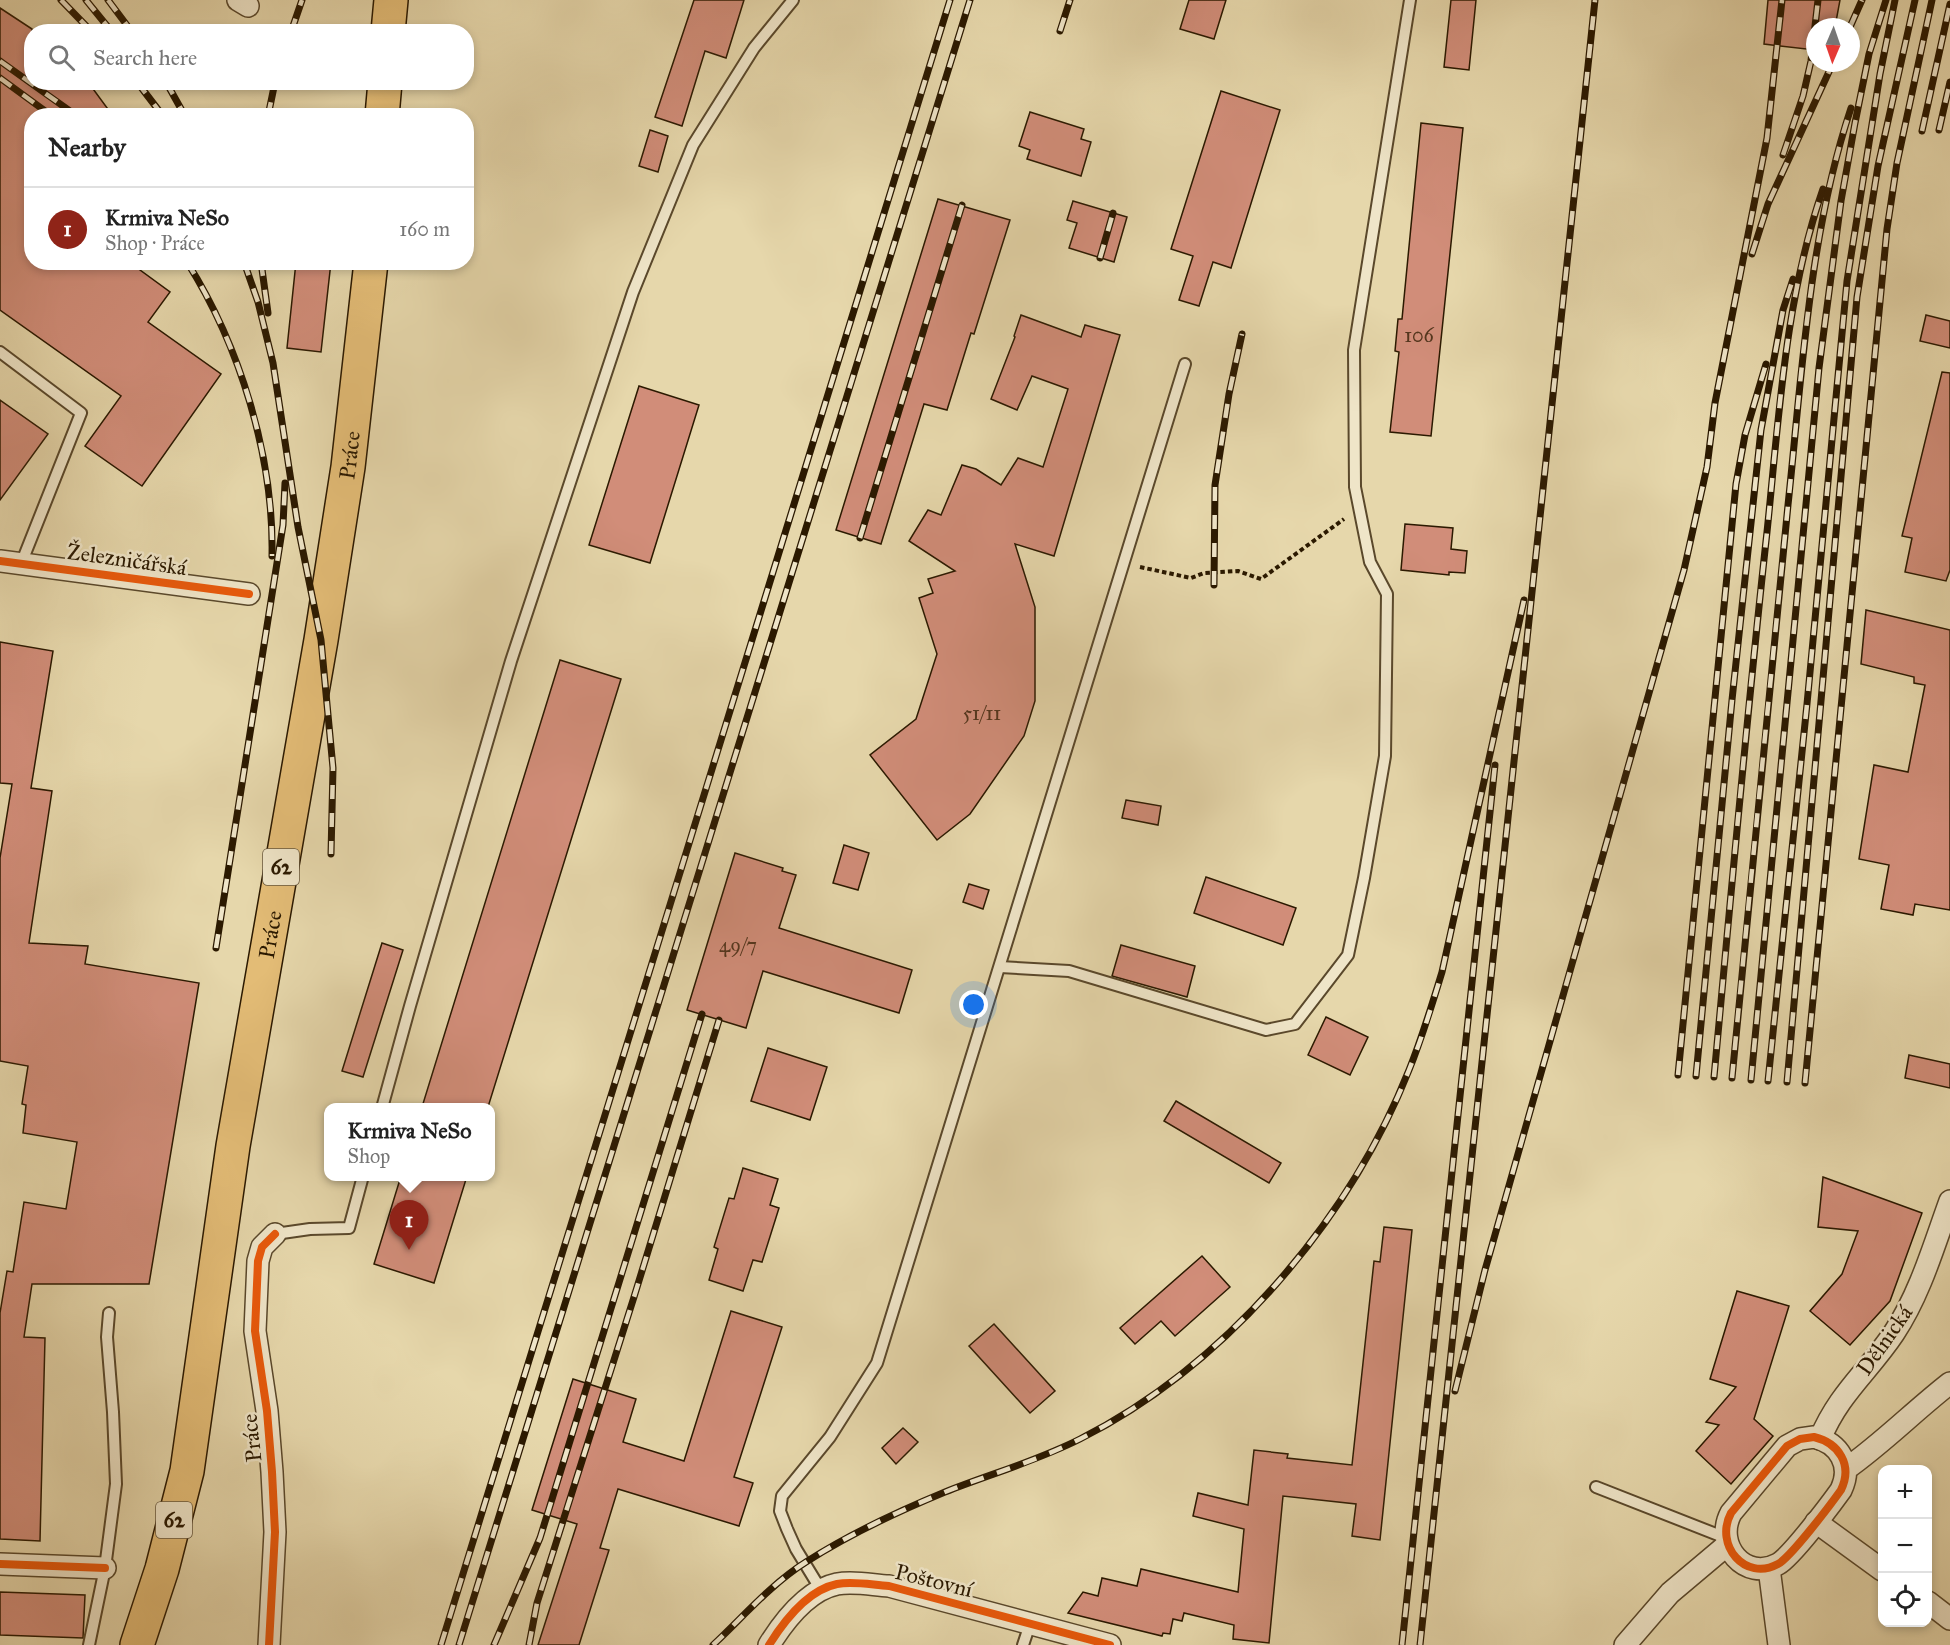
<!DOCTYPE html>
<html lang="en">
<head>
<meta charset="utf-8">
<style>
  :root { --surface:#fff; --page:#f6f6f6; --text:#222; --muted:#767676; --line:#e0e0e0; --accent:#8f2418 }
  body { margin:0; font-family:"IM FELL Great Primer",serif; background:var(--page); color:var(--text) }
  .controls { position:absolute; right:18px; bottom:18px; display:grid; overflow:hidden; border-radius:12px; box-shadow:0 3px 9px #0003 }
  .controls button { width:54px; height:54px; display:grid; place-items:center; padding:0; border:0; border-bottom:2px solid var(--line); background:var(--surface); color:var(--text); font:30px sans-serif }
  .compass { position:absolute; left:1806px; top:18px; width:54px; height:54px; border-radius:50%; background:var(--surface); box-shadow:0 3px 9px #0003; rotate:182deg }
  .you { position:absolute; left:974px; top:1005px; width:21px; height:21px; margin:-15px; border:4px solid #fff; border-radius:50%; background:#1a73e8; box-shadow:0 0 0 9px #1a73e833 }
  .badge { display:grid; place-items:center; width:39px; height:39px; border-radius:50%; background:var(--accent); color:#fff; font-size:20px; font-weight:700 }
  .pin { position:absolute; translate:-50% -50px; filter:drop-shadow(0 2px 3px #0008) }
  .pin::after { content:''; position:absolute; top:32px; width:21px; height:18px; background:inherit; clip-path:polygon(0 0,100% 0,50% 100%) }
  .popup { position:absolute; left:324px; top:1103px; width:171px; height:78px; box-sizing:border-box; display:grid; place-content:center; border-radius:12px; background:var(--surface); filter:drop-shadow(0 2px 4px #0005); font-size:20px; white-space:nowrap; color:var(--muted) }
  .popup b { font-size:22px; color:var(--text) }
  .popup::after { content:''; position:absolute; left:50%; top:100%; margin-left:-12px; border:12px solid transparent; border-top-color:var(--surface) }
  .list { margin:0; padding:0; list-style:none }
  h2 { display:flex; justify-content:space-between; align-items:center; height:78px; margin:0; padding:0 24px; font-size:26px }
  h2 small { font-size:20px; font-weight:400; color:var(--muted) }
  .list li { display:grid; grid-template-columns:39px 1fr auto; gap:18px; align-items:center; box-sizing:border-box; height:84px; padding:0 24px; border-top:2px solid var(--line) }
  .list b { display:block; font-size:22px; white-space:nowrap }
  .list p { margin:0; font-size:20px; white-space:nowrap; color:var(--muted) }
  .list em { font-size:20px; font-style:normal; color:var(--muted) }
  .icon { flex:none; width:33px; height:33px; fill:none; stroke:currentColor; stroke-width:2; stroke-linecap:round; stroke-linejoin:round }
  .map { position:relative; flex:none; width:1950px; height:1645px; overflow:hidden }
  .search { position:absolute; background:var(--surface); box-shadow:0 3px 9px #0003; left:24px; top:24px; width:450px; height:66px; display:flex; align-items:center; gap:15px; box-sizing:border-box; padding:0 21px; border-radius:24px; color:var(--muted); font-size:22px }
  .panel { position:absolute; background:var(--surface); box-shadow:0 3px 9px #0003; left:24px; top:108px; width:450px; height:162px; border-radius:24px }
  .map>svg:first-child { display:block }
  .building { fill:#d18d79; stroke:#2b1900; stroke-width:1.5 }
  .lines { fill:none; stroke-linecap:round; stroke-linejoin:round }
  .service-casing { stroke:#5a482b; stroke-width:14 }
  .minor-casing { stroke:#5a482b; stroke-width:24 }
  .primary-casing { stroke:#2b1900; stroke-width:36 }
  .path { stroke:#2b1900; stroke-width:4; stroke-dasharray:4.5 3; stroke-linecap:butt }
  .service { stroke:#efe5c8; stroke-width:10 }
  .minor { stroke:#efe5c8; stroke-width:21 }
  .primary { stroke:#e3bc76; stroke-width:33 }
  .rail-casing { stroke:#2b1900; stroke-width:7 }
  .rail { stroke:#efe5c8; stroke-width:4.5; stroke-dasharray:14; stroke-linecap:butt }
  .cycleway-casing { stroke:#efe5c8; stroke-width:11 }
  .cycleway { stroke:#e8590c; stroke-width:8 }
  .labels { text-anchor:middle; stroke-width:5; stroke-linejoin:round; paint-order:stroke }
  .number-label { font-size:20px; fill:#54361e }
  .shield { fill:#efe5c8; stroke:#66563c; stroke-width:1.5 }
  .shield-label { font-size:21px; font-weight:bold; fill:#2b1900 }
  .street-label { font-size:22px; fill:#2b1900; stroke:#efe5c8 }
</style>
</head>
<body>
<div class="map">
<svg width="1950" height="1645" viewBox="0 0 1950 1645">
  <rect width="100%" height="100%" fill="#e6d7ab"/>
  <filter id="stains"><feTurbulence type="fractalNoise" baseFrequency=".00333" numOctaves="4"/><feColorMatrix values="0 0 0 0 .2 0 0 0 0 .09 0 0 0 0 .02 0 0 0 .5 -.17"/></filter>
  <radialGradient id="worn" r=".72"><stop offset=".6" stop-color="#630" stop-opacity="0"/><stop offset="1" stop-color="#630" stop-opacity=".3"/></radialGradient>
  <g class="building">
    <path d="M694,0H744L726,58L705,51L682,126L655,117Z"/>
    <path d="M1189,0H1226L1214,39L1180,29Z"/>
    <path d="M1451,0H1476L1469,70L1444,67Z"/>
    <path d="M1768,0H1840L1835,27H1815V50L1764,44Z"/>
    <path d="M0,8L32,29V82H88L113,116H32V262H129L170,292L148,322L221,374L142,486L85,446L121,396L0,310Z"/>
    <path d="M1221,91L1280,110L1231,268L1213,262L1199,306L1179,300L1193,256L1171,249Z"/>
    <path d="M1030,112L1084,129L1081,139L1091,142L1081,176L1027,159L1030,150L1019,146Z"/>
    <path d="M1421,123L1463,128L1431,436L1390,432L1399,352L1395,351L1398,319H1402Z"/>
    <path d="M650,130L668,136L658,172L639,166Z"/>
    <path d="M938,199L1010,220L974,334L971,333L947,410L924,404L881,544L836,530Z"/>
    <path d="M1073,201L1127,217L1114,262L1069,248L1077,223L1067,220Z"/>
    <path d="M296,262H331L321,352L287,348Z"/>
    <path d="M1021,315L1081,337L1085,325L1120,335L1054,556L1015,544L1035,607V701L1024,736L970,814L937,840L870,755L916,719L937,654L919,598L933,593L928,579L955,571L909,541L928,510L941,515L962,465L976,469L1001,485L1018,458L1043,467L1068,389L1032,376L1017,410L991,399L1015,337L1014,336Z"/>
    <path d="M1926,315L1950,321V348L1920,341Z"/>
    <path d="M1942,372L1950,373V570L1946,581L1905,572L1912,538L1902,536Z"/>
    <path d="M639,386L699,405L650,563L589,545Z"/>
    <path d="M0,400L48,434L0,500Z"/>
    <path d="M1405,524L1453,528L1451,549L1467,551L1465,573L1449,572V575L1401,570Z"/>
    <path d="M1866,610L1950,630V910L1915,904L1913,915L1881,909L1889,865L1859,859L1874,765L1908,772L1925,685L1914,683V677L1861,664Z"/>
    <path d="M0,642L53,651L31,788L52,791L29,943L88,946L85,964L199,983L149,1284H32L24,1337L45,1338L40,1541L0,1539V1313L7,1271L13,1272L24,1202L66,1209L77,1142L23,1133L26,1105L22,1104L28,1066L0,1061V858L12,784L0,783Z"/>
    <path d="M560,660L621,679L488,1107H422Z"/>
    <path d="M1126,800L1161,806L1158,825L1122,818Z"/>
    <path d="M844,845L869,853L858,890L833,883Z"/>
    <path d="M735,853L783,868L782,871L796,875L779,928L912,970L899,1013L763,971L746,1028L687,1010Z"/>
    <path d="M1206,877L1296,908L1283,945L1194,913Z"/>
    <path d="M969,884L989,890L983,909L963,902Z"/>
    <path d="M382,943L403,950L363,1077L342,1071Z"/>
    <path d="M1121,945L1195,966L1187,997L1112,976Z"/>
    <path d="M1326,1017L1368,1037L1350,1075L1308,1055Z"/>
    <path d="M768,1048L827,1067L810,1120L751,1101Z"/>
    <path d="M1909,1055L1950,1064V1088L1905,1078Z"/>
    <path d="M1176,1101L1281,1163L1269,1183L1164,1121Z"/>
    <path d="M743,1168L778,1179L770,1205L779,1208L762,1262L753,1260L743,1291L709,1280L718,1249L714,1247L729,1198L734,1199Z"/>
    <path d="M401,1176H467L434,1283L374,1264Z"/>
    <path d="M1823,1177L1922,1213L1890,1301L1850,1345L1810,1311L1842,1274L1858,1231L1818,1227Z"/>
    <path d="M1384,1227L1412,1230L1380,1540L1352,1536L1356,1504L1283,1496L1269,1643L1233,1639L1234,1625L1184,1613L1182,1621L1173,1619L1170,1634L1163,1633L1162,1636L1068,1613L1083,1592L1098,1596L1102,1578L1137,1586L1141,1569L1238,1592L1244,1529L1193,1516L1198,1493L1248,1505L1254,1450L1288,1454L1287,1458L1352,1465L1374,1261L1380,1262Z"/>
    <path d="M1202,1256L1230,1287L1175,1336L1161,1321L1135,1344L1120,1328Z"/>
    <path d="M1737,1291L1789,1306L1754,1419L1773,1436L1731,1484L1696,1451L1719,1425L1706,1422L1736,1387L1710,1379Z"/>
    <path d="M731,1311L782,1327L734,1477L753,1483L739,1526L618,1489L600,1548L609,1550L579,1645H538L577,1524L532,1510L573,1379L636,1399L623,1442L684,1461Z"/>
    <path d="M994,1324L1055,1391L1030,1413L969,1346Z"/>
    <path d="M903,1428L918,1442L896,1464L882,1448Z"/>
    <path d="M0,1592L85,1595L83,1638L0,1635Z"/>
  </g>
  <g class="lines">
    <g class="service-casing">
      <g id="service">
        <path d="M0,352L81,413L21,564"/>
        <path d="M1000,967L1069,971L1266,1030L1295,1024L1348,955L1364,878L1385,756L1387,594L1370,562L1355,487L1354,350L1410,0"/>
        <path d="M382,1108L410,1006L511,661L633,292L693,145L754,48L793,0"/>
        <path d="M275,1234L310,1229L349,1228L363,1176"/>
        <path d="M1596,1487L1726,1538"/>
        <path d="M821,1590L796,1549L787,1529L780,1511L782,1496L830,1437L877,1363L1185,364"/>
        <path d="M89,1645L105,1568L116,1484L113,1412L107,1337L109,1313"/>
        <path d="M1023,1645L1030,1624"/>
      </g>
    </g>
    <g class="minor-casing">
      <g id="minor">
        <path d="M238,0L248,6"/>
        <path d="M0,561L249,594"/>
        <path d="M1814,1437C1839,1443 1853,1465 1841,1490C1831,1504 1791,1557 1778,1564C1745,1582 1714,1545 1731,1513L1787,1446L1800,1439Z"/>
        <path d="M1820,1439C1839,1393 1868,1372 1894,1333C1920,1294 1934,1245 1950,1201"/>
        <path d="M1846,1469C1883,1443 1914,1411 1950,1383"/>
        <path d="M1816,1522L1882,1570"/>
        <path d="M0,1564L105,1568"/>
        <path d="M1769,1568L1779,1645"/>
        <path d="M1928,1602L1950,1619"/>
        <path d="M269,1645L275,1532L272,1472L267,1411L255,1331L258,1261L262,1247L275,1234"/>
        <path d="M769,1645C784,1621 808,1590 837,1584C854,1581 872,1585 889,1586L1110,1645"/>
        <path d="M1625,1645L1670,1593L1727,1545"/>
      </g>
    </g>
    <g class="primary-casing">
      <g id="primary">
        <path d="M388,32L391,0"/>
        <path d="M382,116L385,82"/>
        <path id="s1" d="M137,1645L162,1569L187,1471L233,1146L321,640L348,467L371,262"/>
      </g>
    </g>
    <path class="path" d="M1140,567L1191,578L1204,573L1238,571L1261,579L1344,519"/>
    <use href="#service" class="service"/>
    <use href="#minor" class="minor"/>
    <use href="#primary" class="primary"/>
    <g class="rail-casing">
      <g id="rail">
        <path d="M61,0L92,32"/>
        <path d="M86,0L112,32"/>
        <path d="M108,0L132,32"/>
        <path d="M1850,27L1862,0"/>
        <path d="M1060,31L1070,0"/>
        <path d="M291,32L302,0"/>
        <path d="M0,61L77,116"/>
        <path d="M0,78L52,116"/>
        <path d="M137,82L163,116"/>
        <path d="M166,82L185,116"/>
        <path d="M268,116L275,82"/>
        <path d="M1939,130L1950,82"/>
        <path d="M1922,131L1950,4"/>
        <path d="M1783,155L1803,96L1811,61L1818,0"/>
        <path d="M1752,254L1768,204L1833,63"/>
        <path d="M1100,258L1113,213"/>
        <path d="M187,262C240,346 274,457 272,556"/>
        <path d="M244,262L258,302L273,363L298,527L321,640L333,768L331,854"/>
        <path d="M261,262L268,313"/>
        <path d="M860,538L962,205"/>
        <path d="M1214,585L1215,485L1229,394L1242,334"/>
        <path d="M216,948L283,525L285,483"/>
        <path d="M1678,1075L1736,484L1745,435L1766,364"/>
        <path d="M1696,1076L1732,700L1761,430L1783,310L1793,279"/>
        <path d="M1714,1077C1731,895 1747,713 1767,532C1779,417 1785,298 1823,189"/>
        <path d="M1732,1078C1750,887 1769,696 1788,505C1802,374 1809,234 1851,108"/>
        <path d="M1751,1080L1819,368L1841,201L1855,123L1869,54L1886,0"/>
        <path d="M1768,1081L1807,704L1847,281L1880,74L1895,0"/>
        <path d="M1787,1082L1857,297L1878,166L1915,0"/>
        <path d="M1805,1083L1887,229L1897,163L1932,0"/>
        <path d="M1455,1391L1485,1270L1684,570L1707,467L1715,403L1767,138L1782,0"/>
        <path d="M441,1645L950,0"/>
        <path d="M459,1645L970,0"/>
        <path d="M494,1645L540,1538L702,1014"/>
        <path d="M529,1645L537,1603L634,1297L719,1020"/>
        <path d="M713,1645C743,1617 771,1584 806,1562C848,1535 899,1511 945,1492C990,1474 1037,1461 1080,1439C1226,1365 1349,1221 1409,1070C1422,1038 1432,1005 1442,972L1524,600"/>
        <path d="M1402,1645L1495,765"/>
        <path d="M1420,1645L1595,0"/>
      </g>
    </g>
    <use href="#rail" class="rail"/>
    <g class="cycleway-casing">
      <g id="cycleway">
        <path d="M0,561L249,594"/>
        <path d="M1814,1437C1839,1443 1853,1465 1841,1490C1831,1504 1791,1557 1778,1564C1745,1582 1714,1545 1731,1513L1787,1446L1800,1439Z"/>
        <path d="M0,1564L105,1568"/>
        <path d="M269,1645L275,1532L272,1472L267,1411L255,1331L258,1261L262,1247L275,1234"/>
        <path d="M769,1645C784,1621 808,1590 837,1584C854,1581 872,1585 889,1586L1110,1645"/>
      </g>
    </g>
    <use href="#cycleway" class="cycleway"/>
  </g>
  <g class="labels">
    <g class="number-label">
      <text x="1419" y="342">106</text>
      <text x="982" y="720">51/11</text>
      <text x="738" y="952">49/7</text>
    </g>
    <g class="shield">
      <rect x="263" y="849" width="36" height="36" rx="4.5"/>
      <rect x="156" y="1502" width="36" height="36" rx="4.5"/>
    </g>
    <g class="shield-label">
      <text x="281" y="874">62</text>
      <text x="174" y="1527">62</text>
    </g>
    <g class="street-label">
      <text dy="8" stroke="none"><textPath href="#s1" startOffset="1210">Práce</textPath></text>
      <text transform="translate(127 559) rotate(8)" y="8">Železničářská</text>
      <text dy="8" stroke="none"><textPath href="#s1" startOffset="724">Práce</textPath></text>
      <text transform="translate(1884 1340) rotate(-55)" y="8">Dělnická</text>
      <text transform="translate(251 1438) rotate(-96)" y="8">Práce</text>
      <text transform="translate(934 1580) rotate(14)" y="8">Poštovní</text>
    </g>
  </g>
  <rect width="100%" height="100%" filter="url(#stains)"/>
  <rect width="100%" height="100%" fill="url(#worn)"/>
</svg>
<div class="controls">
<button>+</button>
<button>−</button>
<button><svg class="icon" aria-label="locate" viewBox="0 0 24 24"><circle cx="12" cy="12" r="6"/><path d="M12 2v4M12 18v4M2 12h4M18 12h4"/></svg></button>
</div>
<svg class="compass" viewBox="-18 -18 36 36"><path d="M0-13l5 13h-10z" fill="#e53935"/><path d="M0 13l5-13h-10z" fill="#767676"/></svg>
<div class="you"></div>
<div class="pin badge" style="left:409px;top:1250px">1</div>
<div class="popup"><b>Krmiva NeSo</b>Shop</div>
<div class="search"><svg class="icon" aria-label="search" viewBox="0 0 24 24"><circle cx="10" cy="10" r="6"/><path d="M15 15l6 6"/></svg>Search here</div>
<section class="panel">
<h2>Nearby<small></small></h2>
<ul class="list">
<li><span class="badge">1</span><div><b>Krmiva NeSo</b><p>Shop · Práce</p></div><em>160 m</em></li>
</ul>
</section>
</div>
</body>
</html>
